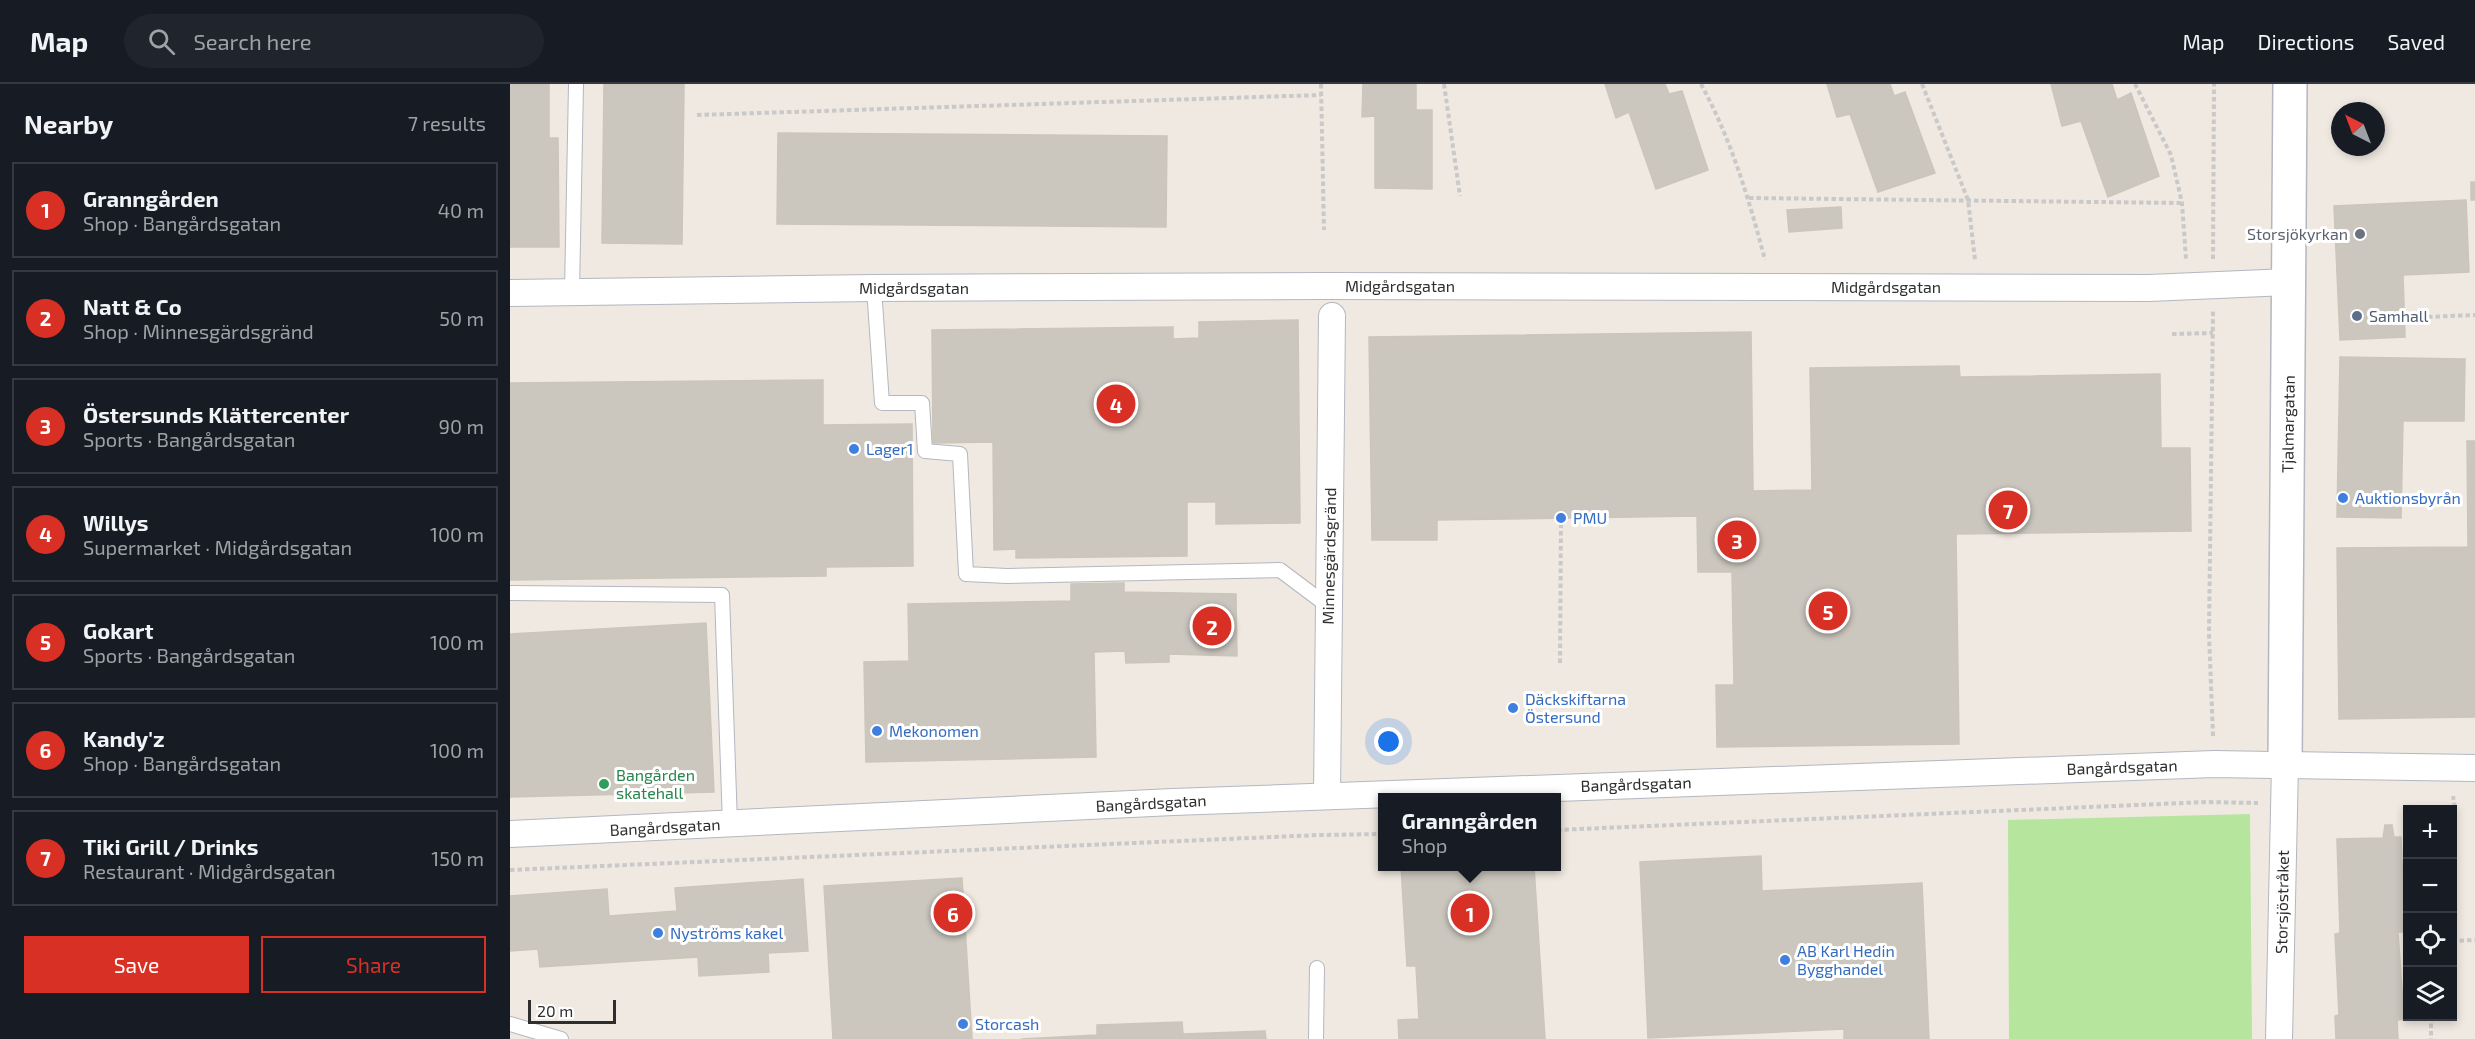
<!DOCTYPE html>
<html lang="en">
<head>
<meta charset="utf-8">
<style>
  :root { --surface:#171b24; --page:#20242c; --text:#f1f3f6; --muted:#9ea1a6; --line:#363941; --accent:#d93025 }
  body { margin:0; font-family:"Exo 2",sans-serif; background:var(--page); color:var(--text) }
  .controls { position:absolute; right:18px; bottom:18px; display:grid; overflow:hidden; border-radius:0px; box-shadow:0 3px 9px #0003 }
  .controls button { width:54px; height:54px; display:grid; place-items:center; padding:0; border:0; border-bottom:2px solid var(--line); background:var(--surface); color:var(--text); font:30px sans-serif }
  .compass { position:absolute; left:1821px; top:18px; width:54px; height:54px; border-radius:50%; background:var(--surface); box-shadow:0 3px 9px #0003; rotate:318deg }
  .scale { position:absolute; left:18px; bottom:15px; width:88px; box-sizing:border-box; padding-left:6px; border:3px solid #2e2e2e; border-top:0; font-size:16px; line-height:21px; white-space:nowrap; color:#2e2e2e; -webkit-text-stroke:4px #fff; paint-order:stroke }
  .you { position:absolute; left:879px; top:658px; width:21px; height:21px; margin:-15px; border:4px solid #fff; border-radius:50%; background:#1a73e8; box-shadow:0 0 0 9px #1a73e833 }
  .badge { display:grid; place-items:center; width:39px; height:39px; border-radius:50%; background:var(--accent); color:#fff; font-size:20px; font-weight:700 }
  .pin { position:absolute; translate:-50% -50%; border:3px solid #fff; box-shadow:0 2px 6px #0006 }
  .popup { position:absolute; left:868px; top:709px; width:183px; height:78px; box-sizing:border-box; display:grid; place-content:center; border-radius:0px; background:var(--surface); filter:drop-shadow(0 2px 4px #0005); font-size:20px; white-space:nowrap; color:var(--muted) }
  .popup b { font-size:22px; color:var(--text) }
  .popup::after { content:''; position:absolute; left:50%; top:100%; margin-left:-12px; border:12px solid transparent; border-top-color:var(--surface) }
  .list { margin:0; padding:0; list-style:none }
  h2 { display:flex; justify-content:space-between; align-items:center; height:78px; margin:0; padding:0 24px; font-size:26px }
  h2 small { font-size:20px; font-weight:400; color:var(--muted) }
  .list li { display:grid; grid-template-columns:39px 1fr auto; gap:18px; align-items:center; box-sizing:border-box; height:96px; margin:0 12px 12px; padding:0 12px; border:2px solid var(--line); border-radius:0px }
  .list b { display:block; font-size:22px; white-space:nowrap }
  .list p { margin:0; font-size:20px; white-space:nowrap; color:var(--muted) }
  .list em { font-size:20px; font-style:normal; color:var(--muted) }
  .actions { display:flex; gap:12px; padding:18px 24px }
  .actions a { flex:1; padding:14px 0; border:2px solid var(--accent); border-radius:0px; text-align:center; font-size:21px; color:var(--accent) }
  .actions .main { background:var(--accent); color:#fff }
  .icon { flex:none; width:33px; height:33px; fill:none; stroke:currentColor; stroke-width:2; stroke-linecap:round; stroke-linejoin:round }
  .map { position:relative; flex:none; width:1965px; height:955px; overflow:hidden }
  header { display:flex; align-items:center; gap:36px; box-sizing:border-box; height:84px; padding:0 30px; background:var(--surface); border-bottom:2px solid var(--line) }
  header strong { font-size:28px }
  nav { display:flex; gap:33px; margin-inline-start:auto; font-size:21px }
  .search { width:420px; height:54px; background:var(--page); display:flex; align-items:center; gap:15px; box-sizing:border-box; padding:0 21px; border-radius:33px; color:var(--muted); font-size:22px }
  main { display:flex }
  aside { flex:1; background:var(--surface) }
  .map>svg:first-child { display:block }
  .green { fill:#b6e59e }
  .building { fill:#cbc7bf; stroke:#cbc5ba; stroke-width:1.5 }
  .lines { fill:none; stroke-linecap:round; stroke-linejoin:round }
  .lane-casing { stroke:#b4b7c1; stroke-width:16 }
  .street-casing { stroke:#b4b7c1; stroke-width:28 }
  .secondary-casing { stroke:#b4b7c1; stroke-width:36 }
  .path { stroke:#c9c9c9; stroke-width:4; stroke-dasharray:4.5 3; stroke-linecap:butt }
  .lane { stroke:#fff; stroke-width:14 }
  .street { stroke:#fff; stroke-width:26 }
  .secondary { stroke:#fff; stroke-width:33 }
  .worship-dot { fill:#6b7280; stroke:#fff; stroke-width:2 }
  .service-dot { fill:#5c6f8a; stroke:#fff; stroke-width:2 }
  .shop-dot { fill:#3f7fe0; stroke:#fff; stroke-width:2 }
  .leisure-dot { fill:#2e9e5b; stroke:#fff; stroke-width:2 }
  .labels { text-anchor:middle; stroke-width:6; stroke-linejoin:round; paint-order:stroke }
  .worship-label { font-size:16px; fill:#5b616d; stroke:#fff; text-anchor:end }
  .street-label { font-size:16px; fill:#2e2e2e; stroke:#fff }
  .service-label { font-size:16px; fill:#4e5e75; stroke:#fff; text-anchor:start }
  .shop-label { font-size:16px; fill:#366cbe; stroke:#fff; text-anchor:start }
  .leisure-label { font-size:16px; fill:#27864d; stroke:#fff; text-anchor:start }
</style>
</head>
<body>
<header>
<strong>Map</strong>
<div class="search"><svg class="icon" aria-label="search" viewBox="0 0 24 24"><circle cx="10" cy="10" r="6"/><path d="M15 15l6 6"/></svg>Search here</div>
<nav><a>Map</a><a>Directions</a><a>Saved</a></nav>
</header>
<main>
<aside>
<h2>Nearby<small>7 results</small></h2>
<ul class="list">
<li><span class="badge">1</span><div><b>Granngården</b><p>Shop · Bangårdsgatan</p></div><em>40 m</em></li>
<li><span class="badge">2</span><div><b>Natt &amp; Co</b><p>Shop · Minnesgärdsgränd</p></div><em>50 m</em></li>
<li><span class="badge">3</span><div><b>Östersunds Klättercenter</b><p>Sports · Bangårdsgatan</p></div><em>90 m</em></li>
<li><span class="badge">4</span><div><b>Willys</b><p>Supermarket · Midgårdsgatan</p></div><em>100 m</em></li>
<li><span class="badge">5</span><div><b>Gokart</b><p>Sports · Bangårdsgatan</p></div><em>100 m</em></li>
<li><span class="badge">6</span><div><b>Kandy'z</b><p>Shop · Bangårdsgatan</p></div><em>100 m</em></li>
<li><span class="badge">7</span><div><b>Tiki Grill / Drinks</b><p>Restaurant · Midgårdsgatan</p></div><em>150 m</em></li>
</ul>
<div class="actions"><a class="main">Save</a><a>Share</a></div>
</aside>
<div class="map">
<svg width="1965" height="955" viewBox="0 0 1965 955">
  <rect width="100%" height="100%" fill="#efe9e1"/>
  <path class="green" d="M1740,730L1742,955H1499L1498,736Z"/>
  <g class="building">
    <path d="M0,0H39V54H48L49,163H0Z"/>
    <path d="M94,0H174L172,160L92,159Z"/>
    <path d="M853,0H906V26H922V105L865,104V32L852,33Z"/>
    <path d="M1095,0H1155L1159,10L1172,7L1198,86L1146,105L1119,28L1106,34Z"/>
    <path d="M1317,0H1380L1384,12L1395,8L1425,89L1368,108L1340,30L1327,33Z"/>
    <path d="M1541,0H1602L1607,16L1621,9L1649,92L1598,113L1571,37L1552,42Z"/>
    <path d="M268,49L657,52L656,143L267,140Z"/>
    <rect x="1961" y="98" width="4" height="18"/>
    <path d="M1956,116L1959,188L1893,191L1895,253L1830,256L1824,122Z"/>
    <path d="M1331,123L1332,144L1279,148L1277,126Z"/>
    <path d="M788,236L790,439L706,440V418H677V472L506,474V465L484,466L483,358L423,359L422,246L663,243V255L689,254V238Z"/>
    <path d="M1241,248L1243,407L1302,406L1300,284L1449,282L1450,293L1650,290L1651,364H1680L1681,447L1446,450L1449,660L1207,663L1206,601H1224L1222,488H1188L1187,432L927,436V456H862L859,253Z"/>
    <path d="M1830,273L1955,275L1954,337H1893L1891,434L1827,433Z"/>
    <path d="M313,296V341L402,340L403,482L316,483V492L0,496V299Z"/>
    <path d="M1957,357H1965V633L1829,635L1827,464L1958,463Z"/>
    <path d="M614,499V508L726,510L727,572L659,570V578L616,579L615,567L584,568L586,673L356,678L354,578L399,577L398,520L561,517V500Z"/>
    <path d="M196,539L204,708L0,713V550Z"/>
    <path d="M1875,741H1882L1884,753H1891L1895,848H1888L1894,935L1887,936L1888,955H1826L1825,932L1829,931L1825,850L1830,849L1827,755L1873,754Z"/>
    <path d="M1251,772L1252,807L1412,799L1419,955H1334V945L1138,954L1130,778Z"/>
    <path d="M891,782H1024L1035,955H889L888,936L909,935L906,882H897Z"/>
    <path d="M452,794L462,955H323L314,802Z"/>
    <path d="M293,795L298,867L258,869L259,888L189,892L188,873L30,883L28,865L0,867V812L97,805L99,832L167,827L165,804Z"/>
    <path d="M672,938L673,950L755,947L756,955H511L587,951V941Z"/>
  </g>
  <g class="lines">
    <g class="lane-casing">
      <g id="lane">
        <path d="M364,204L372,319H412L415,367L450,370L456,490L497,492L770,486L818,522"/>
        <path d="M62,208L66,0"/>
        <path d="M0,509L212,511L220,740"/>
        <path d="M0,940L51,955"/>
        <path d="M806,955L807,884"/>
      </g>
    </g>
    <g class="street-casing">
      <g id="street">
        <path d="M0,209L364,204L813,202L1639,204L1779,198"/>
        <path d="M817,712L822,232"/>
        <path d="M0,750L663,718L1704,680L1965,684"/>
        <path d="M1769,955L1775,680"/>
      </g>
    </g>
    <g class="secondary-casing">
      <path id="secondary" d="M1775,680L1780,0"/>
    </g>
    <g class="path">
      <path d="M811,0L814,146"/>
      <path d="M934,0L950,112"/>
      <path d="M1191,0C1221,55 1239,115 1255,176"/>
      <path d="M1412,0L1458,116L1465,176"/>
      <path d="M1625,0L1661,71L1672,119L1676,175"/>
      <path d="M187,31L811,11"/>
      <path d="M1239,114L1672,119"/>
      <path d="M1703,175L1704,0"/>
      <path d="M1918,233L1965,231"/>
      <path d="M1662,250L1703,249"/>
      <path d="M1050,579L1051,434"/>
      <path d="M1703,652L1699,550L1703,227"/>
      <path d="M1942,730L1945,724L1943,712"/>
      <path d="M1047,746L1696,718L1748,719"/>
      <path d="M0,786L809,751L873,750"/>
      <path d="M1942,857L1965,856"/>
      <path d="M1921,932V955"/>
    </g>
    <use href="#lane" class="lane"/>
    <use href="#street" class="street"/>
    <use href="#secondary" class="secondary"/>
  </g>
  <circle class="worship-dot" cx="1850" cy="150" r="6"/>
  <circle class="service-dot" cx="1847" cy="232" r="6"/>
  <g class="shop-dot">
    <circle cx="344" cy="365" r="6"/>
    <circle cx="1833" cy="414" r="6"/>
    <circle cx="1051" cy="434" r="6"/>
    <circle cx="1003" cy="624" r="6"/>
    <circle cx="367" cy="647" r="6"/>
    <circle cx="148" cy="849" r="6"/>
    <circle cx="1275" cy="876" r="6"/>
    <circle cx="453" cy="940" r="6"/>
  </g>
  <circle class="leisure-dot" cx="94" cy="700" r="6"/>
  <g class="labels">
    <g class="worship-label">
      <text x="1838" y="156">Storsjökyrkan</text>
    </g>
    <g class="street-label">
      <text x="890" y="208">Midgårdsgatan</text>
      <text x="1376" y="209">Midgårdsgatan</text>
      <text x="404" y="210">Midgårdsgatan</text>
      <text transform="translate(1778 340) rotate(-89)" y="6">Tjalmargatan</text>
      <text transform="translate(819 472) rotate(-89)" y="6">Minnesgärdsgränd</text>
      <text transform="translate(1612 683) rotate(-2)" y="6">Bangårdsgatan</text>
      <text transform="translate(1126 700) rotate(-2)" y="6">Bangårdsgatan</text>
      <text transform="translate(641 719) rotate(-3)" y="6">Bangårdsgatan</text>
      <text transform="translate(155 743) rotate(-3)" y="6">Bangårdsgatan</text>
      <text transform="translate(1772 818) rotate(-89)" y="6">Storsjöstråket</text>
    </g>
    <g class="service-label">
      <text x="1859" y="238">Samhall</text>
    </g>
    <g class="shop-label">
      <text x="356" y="371">Lager1</text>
      <text x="1845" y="420">Auktionsbyrån</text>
      <text x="1063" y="440">PMU</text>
      <text x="1015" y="621">Däckskiftarna<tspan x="1015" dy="18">Östersund</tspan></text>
      <text x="379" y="653">Mekonomen</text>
      <text x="160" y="855">Nyströms kakel</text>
      <text x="1287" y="873">AB Karl Hedin<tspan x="1287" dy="18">Bygghandel</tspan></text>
      <text x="465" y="946">Storcash</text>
    </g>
    <g class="leisure-label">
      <text x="106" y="697">Bangården<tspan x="106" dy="18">skatehall</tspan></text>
    </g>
  </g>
</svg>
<div class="controls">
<button>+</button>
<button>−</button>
<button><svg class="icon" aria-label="locate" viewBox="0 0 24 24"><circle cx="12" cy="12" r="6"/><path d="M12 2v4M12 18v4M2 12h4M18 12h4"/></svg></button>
<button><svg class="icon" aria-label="layers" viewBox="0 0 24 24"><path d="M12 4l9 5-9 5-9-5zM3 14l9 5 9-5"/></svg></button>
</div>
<svg class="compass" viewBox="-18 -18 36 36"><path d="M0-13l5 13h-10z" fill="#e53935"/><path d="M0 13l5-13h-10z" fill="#9ea1a6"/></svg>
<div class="scale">20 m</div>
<div class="you"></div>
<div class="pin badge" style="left:960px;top:829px">1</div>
<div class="popup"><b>Granngården</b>Shop</div>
<div class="pin badge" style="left:702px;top:542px">2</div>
<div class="pin badge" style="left:1227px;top:456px">3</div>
<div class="pin badge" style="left:606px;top:320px">4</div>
<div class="pin badge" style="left:1318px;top:527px">5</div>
<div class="pin badge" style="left:443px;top:829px">6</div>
<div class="pin badge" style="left:1498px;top:426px">7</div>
</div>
</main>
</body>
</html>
